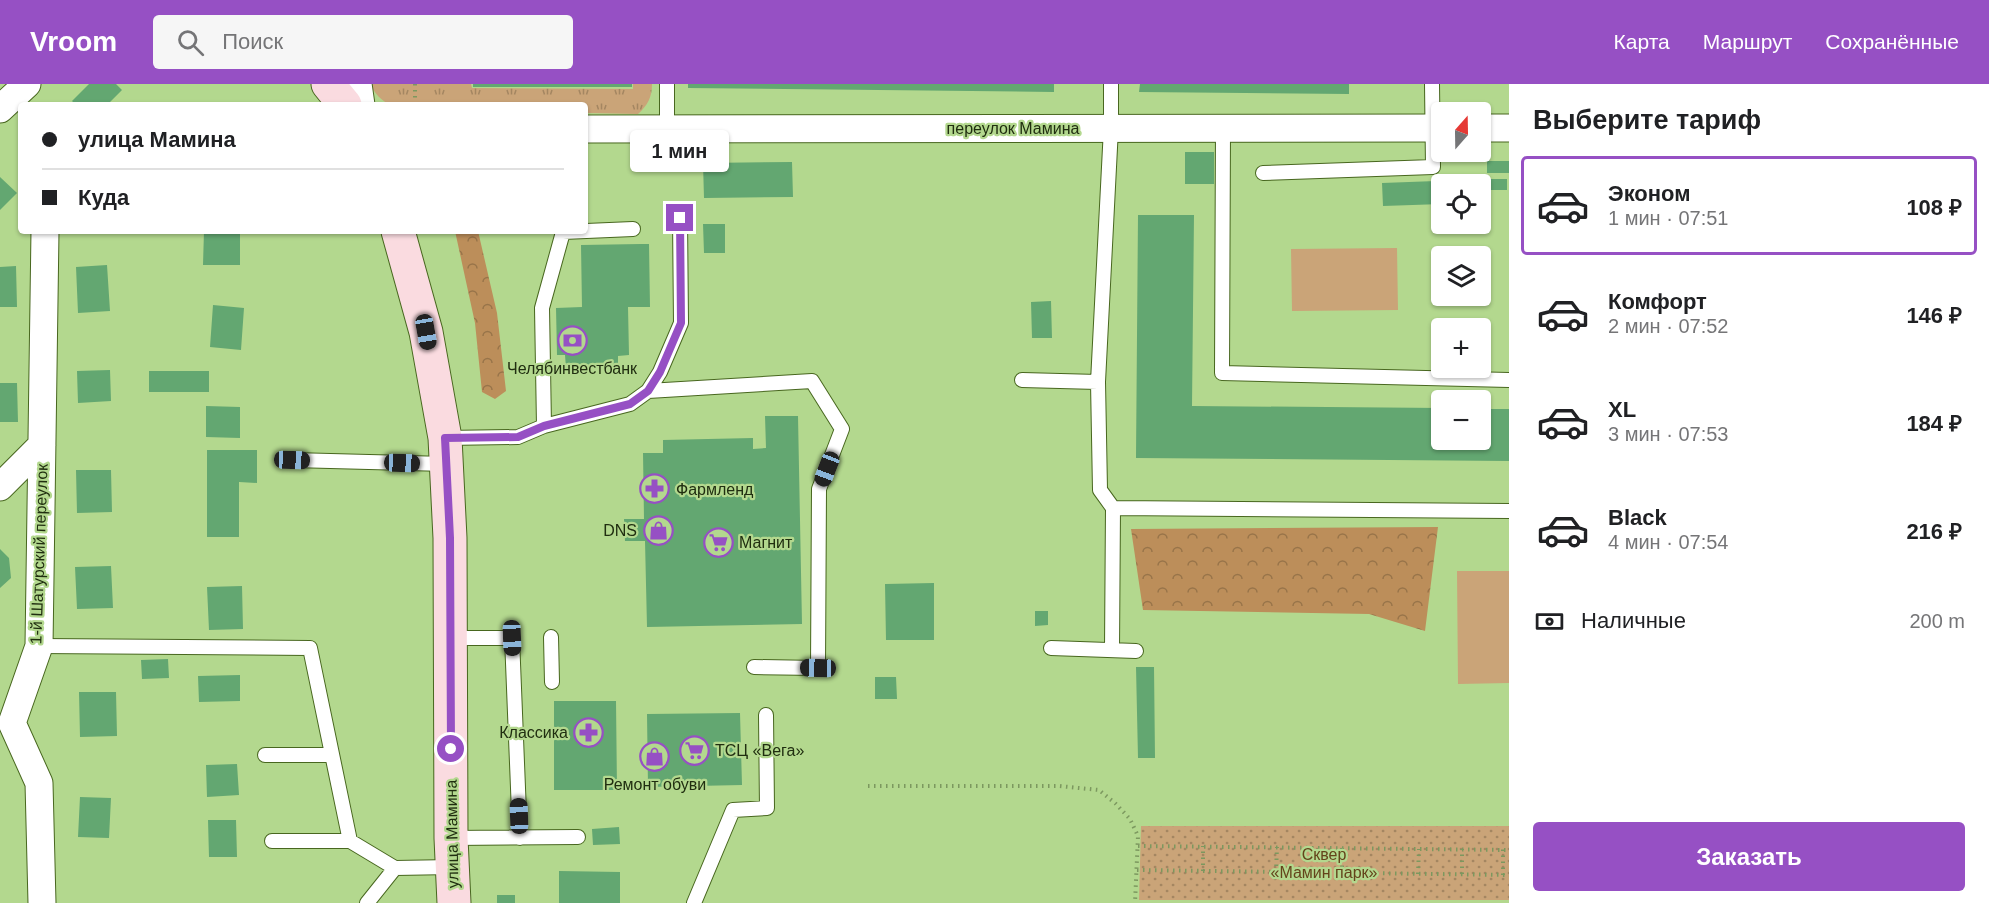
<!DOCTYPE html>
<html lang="ru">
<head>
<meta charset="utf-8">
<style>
  body { margin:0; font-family:Helvetica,sans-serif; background:#f6f6f6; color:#202124; height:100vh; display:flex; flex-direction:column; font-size:22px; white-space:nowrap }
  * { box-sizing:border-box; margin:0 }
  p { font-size:20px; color:#757577 }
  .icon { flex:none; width:33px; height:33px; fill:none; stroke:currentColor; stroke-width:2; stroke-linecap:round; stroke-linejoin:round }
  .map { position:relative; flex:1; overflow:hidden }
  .panel { display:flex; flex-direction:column; background:#fff; width:480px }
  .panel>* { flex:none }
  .hud { position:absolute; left:18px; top:18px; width:570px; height:132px; border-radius:6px; box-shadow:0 2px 4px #0004; display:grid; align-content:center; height:132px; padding:0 24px; background:#fff }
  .needle { width:39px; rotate:20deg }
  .controls { position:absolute; left:1431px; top:18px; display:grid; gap:12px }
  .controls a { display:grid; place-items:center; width:60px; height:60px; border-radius:6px; background:#fff; box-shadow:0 2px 4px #0004; font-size:30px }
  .end { position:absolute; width:27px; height:27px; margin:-14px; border:8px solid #9650c4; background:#fff; box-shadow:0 0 0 3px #fff }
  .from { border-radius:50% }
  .bubble { position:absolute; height:42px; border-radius:6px; background:#fff; box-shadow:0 2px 4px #0004; font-size:20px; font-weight:700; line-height:42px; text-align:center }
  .car { position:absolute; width:18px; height:36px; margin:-18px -9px; border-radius:8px; box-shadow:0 0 4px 2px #0007; background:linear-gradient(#222 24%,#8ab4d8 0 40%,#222 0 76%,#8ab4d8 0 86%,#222 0) }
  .hud b { display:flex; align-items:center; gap:21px; height:57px; font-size:22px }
  .hud b+b { border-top:2px solid #e0e0e0 }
  .hud i { width:15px; height:15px; background:#202124 }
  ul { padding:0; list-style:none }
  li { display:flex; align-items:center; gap:18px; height:99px; margin:0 12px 9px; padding:0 12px; border:3px solid transparent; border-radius:6px }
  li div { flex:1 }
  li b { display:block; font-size:22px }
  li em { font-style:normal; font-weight:700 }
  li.selected { border-color:#9650c4 }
  li>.icon { width:54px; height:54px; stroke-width:1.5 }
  h2 { padding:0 24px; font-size:27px; line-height:72px }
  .pay { display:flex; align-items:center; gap:15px; height:66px; padding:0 24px; font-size:22px }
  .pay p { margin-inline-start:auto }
  .cta { display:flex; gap:12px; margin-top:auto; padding:12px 24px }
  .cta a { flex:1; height:69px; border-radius:6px; background:#9650c4; color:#fff; font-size:24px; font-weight:700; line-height:69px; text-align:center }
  header { display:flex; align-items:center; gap:36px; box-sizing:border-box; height:84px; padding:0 30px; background:#9650c4; color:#fff }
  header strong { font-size:28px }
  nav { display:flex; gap:33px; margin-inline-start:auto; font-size:21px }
  .search { width:420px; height:54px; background:#f6f6f6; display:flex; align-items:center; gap:15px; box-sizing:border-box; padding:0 21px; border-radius:6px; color:#757577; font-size:22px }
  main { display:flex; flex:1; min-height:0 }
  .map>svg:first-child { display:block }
</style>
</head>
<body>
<header>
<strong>Vroom</strong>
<div class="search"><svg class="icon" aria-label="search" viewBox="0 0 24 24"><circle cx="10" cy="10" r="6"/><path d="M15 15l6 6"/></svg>Поиск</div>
<nav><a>Карта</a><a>Маршрут</a><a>Сохранённые</a></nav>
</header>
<main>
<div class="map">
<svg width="1509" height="819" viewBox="0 0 1509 819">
  <defs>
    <pattern id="grass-tufts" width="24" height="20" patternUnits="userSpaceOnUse" patternTransform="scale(1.5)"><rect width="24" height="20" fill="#caa478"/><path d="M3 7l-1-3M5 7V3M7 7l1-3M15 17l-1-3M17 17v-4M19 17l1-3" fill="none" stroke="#a48661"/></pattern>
    <pattern id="forest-crowns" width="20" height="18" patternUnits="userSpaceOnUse" patternTransform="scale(1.5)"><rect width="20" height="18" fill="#bc8e5a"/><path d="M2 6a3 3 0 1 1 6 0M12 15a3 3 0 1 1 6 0" fill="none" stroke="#987449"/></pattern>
    <pattern id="park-dots" width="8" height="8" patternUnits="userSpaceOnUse" patternTransform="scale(1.5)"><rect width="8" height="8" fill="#caa478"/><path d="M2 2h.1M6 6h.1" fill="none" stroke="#a48661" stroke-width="1.8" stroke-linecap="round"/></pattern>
  </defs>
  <rect width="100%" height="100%" fill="#b3d88e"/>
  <!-- grass -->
  <path fill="url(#grass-tufts)" d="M370,0H471L472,4L633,5V0H652C652,13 648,21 638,30L585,29V21H390C381,16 375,10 370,0Z"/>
  <!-- forest -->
  <path fill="url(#forest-crowns)" d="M455,147H478L497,229L506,307L495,315L482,308L475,239Z
    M1438,443L1425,547L1369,530L1143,526L1131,445Z"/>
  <!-- park -->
  <path fill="url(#park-dots)" d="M1141,742H1509V816H1139Z"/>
  <!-- pitch -->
  <path fill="#caa478" d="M1397,164L1398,226L1292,227L1291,165Z
    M1457,487H1509V599L1458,600Z"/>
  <!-- building -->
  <path fill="#63a771" d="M89,0H116L122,6L107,21H76L72,17Z
    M473,0H632V3H473Z
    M688,0H1054V8L688,4Z
    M1140,0H1349V10L1139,8Z
    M1185,68H1214V100H1185Z
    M1487,77H1509V89H1487Z
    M792,78L793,113L704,114L703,79Z
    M0,93L17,109L0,126Z
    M1487,95H1507V106H1487Z
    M1463,96V100H1442V120L1383,122L1382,99Z
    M1138,131H1194L1192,322L1442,324V356H1480V325H1509V377L1136,374Z
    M703,140H725V169H704Z
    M204,147H240V181H203Z
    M641,160H649L650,223H628L629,271L618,272V283L566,284L565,271H557L556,224L582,223L581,161Z
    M107,181L110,227L78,229L76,183Z
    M16,182L17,223H0V183Z
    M1051,217L1052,254H1032L1031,218Z
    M213,221L244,224L241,266L210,263Z
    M110,286L111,317L78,319L77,287Z
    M149,287H209V308H149Z
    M0,299H17L18,338H0Z
    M206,322L240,323V354L206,353Z
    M765,332H798L802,540L647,543L645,457H625L624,435H644L643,369H663V356L753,354V365L766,364Z
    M207,366H257V399L239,398V453H207Z
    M76,386H111L112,428L77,429Z
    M0,465L9,474L11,494L0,504Z
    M111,482L113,524L77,525L75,483Z
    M934,499V556H886L885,500Z
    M242,502L243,545L209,546L207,503Z
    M1035,527H1048V541L1035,542Z
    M168,575L169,594L142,595L141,576Z
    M1136,583H1154L1155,674H1138Z
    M240,591V617L199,618L198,592Z
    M875,593H896L897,615H875Z
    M79,608H116L117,652L80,653Z
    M554,617H616L617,706H554Z
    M740,629L742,701L648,703L647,630Z
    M237,680L239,711L207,713L206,681Z
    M80,713L111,714L109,754L78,753Z
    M208,736H236L237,773H209Z
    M619,743L620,760L593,761L592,745Z
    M559,787L620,788V819H559Z
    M497,811H515V819H497Z"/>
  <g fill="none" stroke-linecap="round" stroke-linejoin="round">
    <defs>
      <path id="lane" d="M667,0V45
        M1111,0V44L1098,298L1100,406L1113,424L1112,565
        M1223,45L1222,289L1509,296
        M1263,89L1433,83L1432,0
        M1022,296L1098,298
        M648,307L812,297L842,345L819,405L818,584L754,583
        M544,342L630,320L648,307L660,288L681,239L680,134
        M445,354L518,353L544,342L542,224L563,148L633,145
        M292,376L446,380
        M1113,424L1509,427
        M551,553L552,598
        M450,554H512L520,754
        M39,562L310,564L350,757L395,784L452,783
        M1051,564L1136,567
        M265,671H332
        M451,754L578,753
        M272,757H350
        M367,819L395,784
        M694,819L733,726L767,724L766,631"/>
      <path id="street" d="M358,0L361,21
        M0,25L27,0
        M1480,44H1509
        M585,45L1442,44
        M0,403L42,361
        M42,819L39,699L12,639L39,562L45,147"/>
      <path id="secondary" d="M328,0L345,21
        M398,147L426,248L445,354L450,454L451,754L454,819"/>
    </defs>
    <!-- lane casing -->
    <use href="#lane" stroke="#48671f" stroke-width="16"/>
    <!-- street casing -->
    <use href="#street" stroke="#48671f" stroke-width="29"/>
    <!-- secondary casing -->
    <use href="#secondary" stroke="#48671f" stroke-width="35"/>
    <!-- path -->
    <path stroke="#7c985f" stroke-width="4" stroke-dasharray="1.5 4.5" stroke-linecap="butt" d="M415,0V21
      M868,702H1059L1099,706L1116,720L1130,735L1138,752L1135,819
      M1138,762L1509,766
      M1137,786L1509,791
      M1203,787V762
      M1276,788L1277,763
      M1342,789V764
      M1418,790L1419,765
      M1462,790V765
      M1503,791V765"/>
    <!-- lane -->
    <use href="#lane" stroke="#fff" stroke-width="14"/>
    <!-- street -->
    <use href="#street" stroke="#fff" stroke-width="27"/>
    <!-- secondary -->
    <use href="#secondary" stroke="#fadbe0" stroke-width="33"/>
  </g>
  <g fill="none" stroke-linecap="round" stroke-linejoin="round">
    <!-- route -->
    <path stroke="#9650c4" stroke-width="8" d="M451,665L450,454L445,354L518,353L544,342L630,320L648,307L660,288L681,239L680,134"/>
  </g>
  <!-- icons -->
  <defs>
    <symbol id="bank-ring" viewBox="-11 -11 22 22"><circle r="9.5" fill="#b3d88e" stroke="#9650c4" stroke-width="1.5"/><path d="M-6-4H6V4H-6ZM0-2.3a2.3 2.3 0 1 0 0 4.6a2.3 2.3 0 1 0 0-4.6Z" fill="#9650c4"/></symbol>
    <symbol id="pharmacy-ring" viewBox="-11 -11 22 22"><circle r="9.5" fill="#b3d88e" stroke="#9650c4" stroke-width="1.5"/><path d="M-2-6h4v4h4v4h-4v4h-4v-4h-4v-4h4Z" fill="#9650c4"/></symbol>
    <symbol id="shop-ring" viewBox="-11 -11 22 22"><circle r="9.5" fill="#b3d88e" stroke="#9650c4" stroke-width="1.5"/><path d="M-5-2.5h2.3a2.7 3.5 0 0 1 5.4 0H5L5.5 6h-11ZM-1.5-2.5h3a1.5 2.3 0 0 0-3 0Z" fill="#9650c4"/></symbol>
    <symbol id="supermarket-ring" viewBox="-11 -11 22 22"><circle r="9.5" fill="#b3d88e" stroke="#9650c4" stroke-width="1.5"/><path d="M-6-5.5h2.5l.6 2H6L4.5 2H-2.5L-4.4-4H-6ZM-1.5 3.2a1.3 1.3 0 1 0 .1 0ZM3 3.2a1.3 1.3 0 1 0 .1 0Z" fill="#9650c4"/></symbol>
  </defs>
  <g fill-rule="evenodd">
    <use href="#bank-ring" x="556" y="240" width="33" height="33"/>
    <use href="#pharmacy-ring" x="638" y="388" width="33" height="33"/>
    <use href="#shop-ring" x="642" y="430" width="33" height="33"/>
    <use href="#supermarket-ring" x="702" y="442" width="33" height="33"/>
    <use href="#pharmacy-ring" x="572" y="632" width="33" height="33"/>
    <use href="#supermarket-ring" x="678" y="650" width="33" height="33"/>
    <use href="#shop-ring" x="638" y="656" width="33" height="33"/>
  </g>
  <g text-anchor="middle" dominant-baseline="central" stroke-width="4.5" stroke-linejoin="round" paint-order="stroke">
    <!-- street labels -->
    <g font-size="16" fill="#202e10" stroke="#b3d88e">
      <text x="1013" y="44">переулок Мамина</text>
      <text transform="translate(39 470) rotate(-88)">1-й Шатурский переулок</text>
      <text transform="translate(452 750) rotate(-91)">улица Мамина</text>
    </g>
    <!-- poi labels -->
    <g font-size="16" fill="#202e10" stroke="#b3d88e" text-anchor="start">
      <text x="572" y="284" text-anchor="middle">Челябинвестбанк</text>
      <text x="676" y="405">Фармленд</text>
      <text x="637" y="446" text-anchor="end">DNS</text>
      <text x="739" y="458">Магнит</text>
      <text x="568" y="648" text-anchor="end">Классика</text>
      <text x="715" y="666">ТСЦ «Вега»</text>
      <text x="655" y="700" text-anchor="middle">Ремонт обуви</text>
    </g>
    <!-- park labels -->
    <g font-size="16" fill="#64441b" stroke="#b3d88e">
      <text x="1324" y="770">Сквер<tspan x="1324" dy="18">«Мамин парк»</tspan></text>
    </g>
  </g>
</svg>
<div class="controls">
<a><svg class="needle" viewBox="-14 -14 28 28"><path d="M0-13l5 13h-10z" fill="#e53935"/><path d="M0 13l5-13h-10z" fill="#757577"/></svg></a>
<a><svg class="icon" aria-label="locate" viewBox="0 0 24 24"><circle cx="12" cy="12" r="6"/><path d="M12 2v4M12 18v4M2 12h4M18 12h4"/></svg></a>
<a><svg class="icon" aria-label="layers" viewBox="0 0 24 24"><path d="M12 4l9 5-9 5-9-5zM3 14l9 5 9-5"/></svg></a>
<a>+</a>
<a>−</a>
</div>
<i class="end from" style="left:451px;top:665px"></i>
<i class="end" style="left:680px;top:134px"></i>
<div class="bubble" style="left:630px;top:46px;width:99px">1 мин</div>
<i class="car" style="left:426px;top:248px;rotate:170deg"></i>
<i class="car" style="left:292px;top:376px;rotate:92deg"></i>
<i class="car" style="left:402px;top:379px;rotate:92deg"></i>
<i class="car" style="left:827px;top:385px;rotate:201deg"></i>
<i class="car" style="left:512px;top:554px;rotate:178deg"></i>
<i class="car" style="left:818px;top:584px;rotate:271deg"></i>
<i class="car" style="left:519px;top:732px;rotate:358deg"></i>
<div class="hud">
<b><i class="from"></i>улица Мамина</b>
<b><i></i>Куда</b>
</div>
</div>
<section class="panel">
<h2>Выберите тариф</h2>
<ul>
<li class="selected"><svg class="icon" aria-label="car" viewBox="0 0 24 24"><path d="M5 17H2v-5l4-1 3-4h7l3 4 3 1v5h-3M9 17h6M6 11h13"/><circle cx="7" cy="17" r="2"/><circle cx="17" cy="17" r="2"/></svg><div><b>Эконом</b><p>1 мин · 07:51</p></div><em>108 ₽</em></li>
<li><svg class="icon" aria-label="car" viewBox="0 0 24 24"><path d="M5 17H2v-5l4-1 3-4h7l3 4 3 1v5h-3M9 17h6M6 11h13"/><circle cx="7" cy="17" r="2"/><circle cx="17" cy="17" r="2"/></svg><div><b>Комфорт</b><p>2 мин · 07:52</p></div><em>146 ₽</em></li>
<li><svg class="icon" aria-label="car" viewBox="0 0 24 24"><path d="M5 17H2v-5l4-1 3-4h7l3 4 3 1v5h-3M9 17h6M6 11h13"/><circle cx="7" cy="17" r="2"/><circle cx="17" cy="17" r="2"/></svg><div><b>XL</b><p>3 мин · 07:53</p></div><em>184 ₽</em></li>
<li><svg class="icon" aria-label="car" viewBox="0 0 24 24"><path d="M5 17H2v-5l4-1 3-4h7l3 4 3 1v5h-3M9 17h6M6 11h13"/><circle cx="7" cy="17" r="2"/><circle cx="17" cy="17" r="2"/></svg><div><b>Black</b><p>4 мин · 07:54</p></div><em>216 ₽</em></li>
</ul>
<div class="pay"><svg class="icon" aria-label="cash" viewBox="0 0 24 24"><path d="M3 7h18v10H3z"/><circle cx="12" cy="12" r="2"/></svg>Наличные<p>200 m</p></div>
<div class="cta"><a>Заказать</a></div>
</section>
</main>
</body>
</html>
